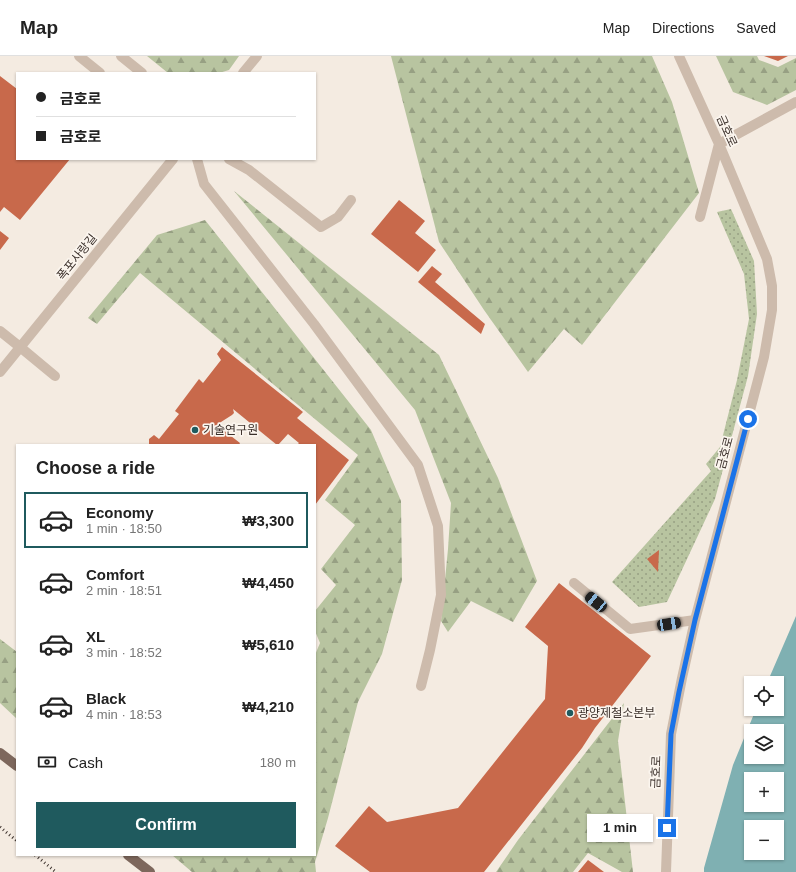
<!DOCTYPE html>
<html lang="en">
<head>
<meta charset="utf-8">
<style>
  body { margin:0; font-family:Arial,"Noto Sans KR",sans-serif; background:#f2f2f2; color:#222; height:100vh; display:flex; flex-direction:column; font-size:15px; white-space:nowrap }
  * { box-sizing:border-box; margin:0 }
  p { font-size:13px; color:#767676 }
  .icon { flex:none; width:22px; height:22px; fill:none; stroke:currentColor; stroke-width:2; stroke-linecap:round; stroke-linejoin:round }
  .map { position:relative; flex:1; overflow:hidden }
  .details { position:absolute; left:16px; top:388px; width:300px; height:412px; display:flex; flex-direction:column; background:#fff; border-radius:0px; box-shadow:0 1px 3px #0004 }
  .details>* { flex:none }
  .banner { position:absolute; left:16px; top:16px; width:300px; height:88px; border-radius:0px; box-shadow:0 1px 3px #0004; display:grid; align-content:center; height:88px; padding:0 20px; background:#fff }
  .fabs { position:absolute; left:744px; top:620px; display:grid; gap:8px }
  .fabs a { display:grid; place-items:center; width:40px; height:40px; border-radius:0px; background:#fff; box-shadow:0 1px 3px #0004; font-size:20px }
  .end { position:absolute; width:18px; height:18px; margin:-9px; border:5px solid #1a73e8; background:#fff; box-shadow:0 0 0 2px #fff }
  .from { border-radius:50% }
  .bubble { position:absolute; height:28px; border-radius:0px; background:#fff; box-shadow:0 1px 3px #0004; font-size:13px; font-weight:700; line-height:28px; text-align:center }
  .car { position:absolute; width:12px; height:24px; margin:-12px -6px; border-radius:5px; box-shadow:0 0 3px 1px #0007; background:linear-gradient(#222 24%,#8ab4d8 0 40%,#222 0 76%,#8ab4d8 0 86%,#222 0) }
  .banner b { display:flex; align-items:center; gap:14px; height:38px; font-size:15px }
  .banner b+b { border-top:1px solid #e0e0e0 }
  .banner i { width:10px; height:10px; background:#222 }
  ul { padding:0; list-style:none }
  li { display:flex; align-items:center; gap:12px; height:56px; margin:0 8px 6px; padding:0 12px; border:2px solid transparent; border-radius:0px }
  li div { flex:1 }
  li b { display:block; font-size:15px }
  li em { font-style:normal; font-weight:700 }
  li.current { border-color:#1f5a5e }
  li>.icon { width:36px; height:36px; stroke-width:1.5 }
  h2 { padding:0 20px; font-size:18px; line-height:48px }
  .pay { display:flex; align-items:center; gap:10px; height:44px; padding:0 20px; font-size:15px }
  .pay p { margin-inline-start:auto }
  .action { display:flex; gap:8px; margin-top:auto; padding:8px 20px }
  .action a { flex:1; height:46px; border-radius:0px; background:#1f5a5e; color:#fff; font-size:16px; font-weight:700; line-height:46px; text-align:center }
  header { display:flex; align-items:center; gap:24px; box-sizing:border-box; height:56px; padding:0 20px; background:#fff; border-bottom:1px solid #e0e0e0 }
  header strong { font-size:19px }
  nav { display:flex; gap:22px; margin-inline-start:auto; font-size:14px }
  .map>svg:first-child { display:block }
</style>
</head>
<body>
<header>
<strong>Map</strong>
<nav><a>Map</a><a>Directions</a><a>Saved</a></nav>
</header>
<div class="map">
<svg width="796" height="816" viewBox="0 0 796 816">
  <defs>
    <pattern id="grass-dots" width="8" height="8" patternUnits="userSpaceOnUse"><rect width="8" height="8" fill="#b8c4a0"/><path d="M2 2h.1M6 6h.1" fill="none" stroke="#97a083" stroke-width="1.8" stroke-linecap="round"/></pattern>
    <pattern id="forest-firs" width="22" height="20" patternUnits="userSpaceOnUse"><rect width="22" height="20" fill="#b8c4a0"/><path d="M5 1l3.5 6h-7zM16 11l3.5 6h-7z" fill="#97a083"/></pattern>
  </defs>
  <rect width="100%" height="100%" fill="#f4ebe1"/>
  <!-- grass -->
  <path fill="url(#grass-dots)" d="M731,153L754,205L757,258L748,320L715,443L667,546L639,551L612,526L711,415L706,408L720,391L737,324L749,263L744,218L717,156Z"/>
  <!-- forest -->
  <path fill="url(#forest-firs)" d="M147,0H239L229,14L219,17H168Z
    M391,0H652L672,46L699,137L582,289L564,273L528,316L484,254L439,186Z
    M716,0H757L759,4L778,11L796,2V34L767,49L733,36Z
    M234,135L439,299L498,422L537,525L513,566L471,545L448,576L441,565L448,493L451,447L415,354Z
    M205,164L371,374L401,445L402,524L382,598L358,646L328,762L315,806L316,816H192L172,799H315V599L320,587L315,575V555L336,529L321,513L355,469L325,444L358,399L140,217L97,268L88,262L157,179Z
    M0,583L17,596V663L0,647Z
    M624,647L618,685L633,816H622L588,797L573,816H496L518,784Z"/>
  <!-- water -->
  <path fill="#7fb0b2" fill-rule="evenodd" d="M796,560V816H704V812L733,709L756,653H777V627H767ZM751,675H777V701H751ZM751,723H777V749H751ZM751,771H777V797H751Z"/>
  <!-- building -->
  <path fill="#c8694b" d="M764,0H788L778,5Z
    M0,20L17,33V103H70L20,164L4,151L0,156Z
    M399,144L425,165L415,177L436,194L418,216L371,178Z
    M0,175L9,182L0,194Z
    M432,210L442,218L435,226L485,268L481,278L418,226Z
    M222,291L303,356L297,362L349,404L315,449V389H297L299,387L288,378L278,389H277L233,353L234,357L232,359L221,366L218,370L240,387L239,389H150L149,388V383L154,379L159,383L179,358L175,355L199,323L203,327L221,304L217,298Z
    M659,494L658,516L647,503Z
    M559,527L651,600L595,672L582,692L484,816H370L335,790L369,750L387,766L458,752L545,643L548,590L525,571Z
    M588,804L604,816H578Z"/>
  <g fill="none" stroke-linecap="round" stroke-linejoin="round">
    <!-- minor -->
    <path stroke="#cdbbac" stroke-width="10" d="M79,0L100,17
      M121,0L142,17
      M243,17L257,0
      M197,103L204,128L314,268L418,409L438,470L441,539L430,594L421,630
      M229,103L249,114L321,171L338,161L351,144
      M700,161L719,88L796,46
      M0,275L20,291L55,320
      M0,316L173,103
      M574,527L630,573L695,564
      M666,816L671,678L682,622L695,564L764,301L772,254V230L767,203L719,88L679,0"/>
    <!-- major -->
    <path stroke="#7d675c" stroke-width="10" d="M0,697L17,710
      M128,799L150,816"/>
    <!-- rail -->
    <path stroke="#3b302b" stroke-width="3" stroke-dasharray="1 3" stroke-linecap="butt" d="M0,771L17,785
      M35,799L56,816"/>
  </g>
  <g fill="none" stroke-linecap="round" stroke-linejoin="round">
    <!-- route -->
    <path stroke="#1a73e8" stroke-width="5" d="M667,772L671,678L679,636L695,564L748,363"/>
  </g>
  <!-- markers -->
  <g fill="#1f5a5e" stroke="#fbf5ee" stroke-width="1.5">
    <circle cx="195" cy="374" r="4"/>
    <circle cx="570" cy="657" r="4"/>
  </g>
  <g text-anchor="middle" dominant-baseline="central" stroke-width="3.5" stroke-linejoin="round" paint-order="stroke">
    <!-- street labels -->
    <g font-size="12" fill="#3b302b" stroke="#fbf5ee">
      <text transform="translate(727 75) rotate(66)">금호로</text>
      <text transform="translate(77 201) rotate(-51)">폭포사랑길</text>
      <text transform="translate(725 397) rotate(-75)">금호로</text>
      <text transform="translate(656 716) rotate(-88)">금호로</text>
    </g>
    <!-- poi labels -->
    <g font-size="12" fill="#3b302b" stroke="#fbf5ee" text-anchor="start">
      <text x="203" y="374">기술연구원</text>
      <text x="578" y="657">광양제철소본부</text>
    </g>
  </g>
</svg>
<div class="fabs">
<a><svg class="icon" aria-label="locate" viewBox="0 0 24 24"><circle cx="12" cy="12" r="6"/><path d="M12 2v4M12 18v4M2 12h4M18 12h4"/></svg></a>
<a><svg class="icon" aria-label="layers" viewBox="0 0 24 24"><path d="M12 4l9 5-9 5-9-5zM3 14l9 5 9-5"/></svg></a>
<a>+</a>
<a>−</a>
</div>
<i class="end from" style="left:748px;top:363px"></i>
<i class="end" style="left:667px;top:772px"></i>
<div class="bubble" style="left:587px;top:758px;width:66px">1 min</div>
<i class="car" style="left:596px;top:546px;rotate:309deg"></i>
<i class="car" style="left:669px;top:568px;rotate:81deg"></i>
<div class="banner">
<b><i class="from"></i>금호로</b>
<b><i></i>금호로</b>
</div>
<section class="details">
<h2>Choose a ride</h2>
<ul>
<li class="current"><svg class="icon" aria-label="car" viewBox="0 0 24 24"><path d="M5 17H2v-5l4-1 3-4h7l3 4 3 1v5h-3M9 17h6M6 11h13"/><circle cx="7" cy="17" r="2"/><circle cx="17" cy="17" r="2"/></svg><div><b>Economy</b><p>1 min · 18:50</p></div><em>₩3,300</em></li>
<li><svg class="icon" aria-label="car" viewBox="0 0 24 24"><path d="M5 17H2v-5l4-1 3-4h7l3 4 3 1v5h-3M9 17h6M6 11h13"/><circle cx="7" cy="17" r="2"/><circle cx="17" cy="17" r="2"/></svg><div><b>Comfort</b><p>2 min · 18:51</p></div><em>₩4,450</em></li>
<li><svg class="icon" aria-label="car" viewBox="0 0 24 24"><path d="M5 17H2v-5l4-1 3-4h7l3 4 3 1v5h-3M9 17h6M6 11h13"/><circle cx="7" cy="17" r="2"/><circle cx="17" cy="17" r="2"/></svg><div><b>XL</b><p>3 min · 18:52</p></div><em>₩5,610</em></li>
<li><svg class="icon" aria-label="car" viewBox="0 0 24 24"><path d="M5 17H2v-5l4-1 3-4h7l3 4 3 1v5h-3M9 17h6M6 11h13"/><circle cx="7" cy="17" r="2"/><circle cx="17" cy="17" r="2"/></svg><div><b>Black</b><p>4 min · 18:53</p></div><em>₩4,210</em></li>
</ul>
<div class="pay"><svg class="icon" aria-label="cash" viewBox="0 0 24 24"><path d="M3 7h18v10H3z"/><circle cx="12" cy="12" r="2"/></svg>Cash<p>180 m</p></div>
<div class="action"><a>Confirm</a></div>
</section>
</div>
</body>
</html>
